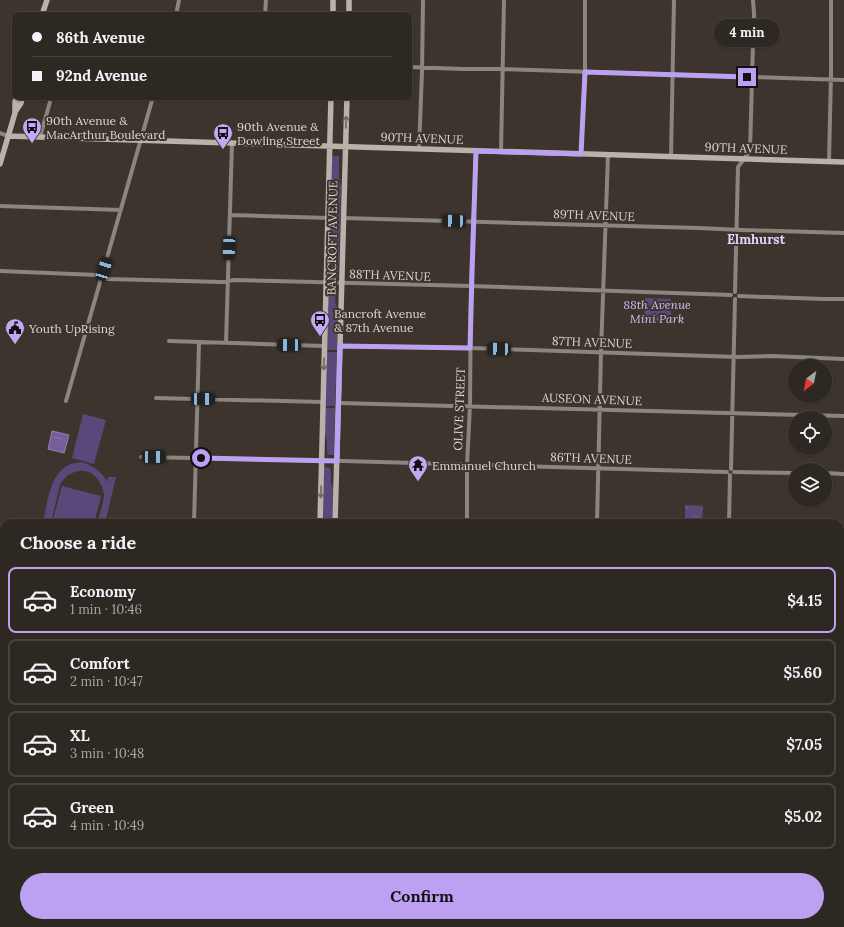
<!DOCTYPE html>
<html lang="en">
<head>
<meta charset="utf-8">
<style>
  body { margin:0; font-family:Lora,serif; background:#3a342f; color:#f1f3f6; height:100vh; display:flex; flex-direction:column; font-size:15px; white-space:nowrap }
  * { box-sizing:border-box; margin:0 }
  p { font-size:13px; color:#a7a6a5 }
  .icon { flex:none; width:22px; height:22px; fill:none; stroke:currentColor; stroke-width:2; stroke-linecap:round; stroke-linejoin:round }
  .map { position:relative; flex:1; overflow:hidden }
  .drawer { position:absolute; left:0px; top:519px; width:844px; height:408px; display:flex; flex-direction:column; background:#2e2822; border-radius:12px 12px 0 0; box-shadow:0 1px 3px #0004,0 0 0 1px #494440 }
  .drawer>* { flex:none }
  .banner { position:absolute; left:12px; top:12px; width:400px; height:88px; border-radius:8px; box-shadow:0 1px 3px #0004,0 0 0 1px #494440; display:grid; align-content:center; height:88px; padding:0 20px; background:#2e2822 }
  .needle { width:26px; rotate:212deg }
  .tools { position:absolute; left:788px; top:359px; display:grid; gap:8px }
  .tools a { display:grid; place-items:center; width:44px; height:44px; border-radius:50%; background:#2e2822; box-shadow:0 1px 3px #0004,0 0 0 1px #494440; font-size:20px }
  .end { position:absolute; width:18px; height:18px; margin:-9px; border:5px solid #bca0f2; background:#111; box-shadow:0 0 0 2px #111 }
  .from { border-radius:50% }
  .bubble { position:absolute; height:28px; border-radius:14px; background:#2e2822; box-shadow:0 1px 3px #0004,0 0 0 1px #494440; font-size:13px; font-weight:700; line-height:28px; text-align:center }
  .car { position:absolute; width:12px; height:24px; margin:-12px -6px; border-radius:5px; box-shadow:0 0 3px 1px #0007; background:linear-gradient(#222 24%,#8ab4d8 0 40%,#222 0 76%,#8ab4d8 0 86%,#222 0) }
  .banner b { display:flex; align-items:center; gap:14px; height:38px; font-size:15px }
  .banner b+b { border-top:1px solid #494440 }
  .banner i { width:10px; height:10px; background:#f1f3f6 }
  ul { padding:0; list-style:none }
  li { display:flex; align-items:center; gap:12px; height:66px; margin:0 8px 6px; padding:0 12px; border:2px solid #494440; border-radius:8px }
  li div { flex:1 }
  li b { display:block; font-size:15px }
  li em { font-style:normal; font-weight:700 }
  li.current { border-color:#bca0f2 }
  li>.icon { width:36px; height:36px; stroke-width:1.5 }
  h2 { padding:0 20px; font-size:18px; line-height:48px }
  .button { display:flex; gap:8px; margin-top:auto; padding:8px 20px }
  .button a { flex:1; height:46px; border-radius:24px; background:#bca0f2; color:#111; font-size:16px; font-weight:700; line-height:46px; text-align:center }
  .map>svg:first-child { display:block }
</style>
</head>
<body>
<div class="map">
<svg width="844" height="927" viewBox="0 0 844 927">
  <defs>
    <pattern id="park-crowns" width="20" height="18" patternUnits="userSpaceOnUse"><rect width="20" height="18" fill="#5b487b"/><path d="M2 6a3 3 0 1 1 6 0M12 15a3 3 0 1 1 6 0" fill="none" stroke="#72628d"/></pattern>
    <pattern id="water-ripples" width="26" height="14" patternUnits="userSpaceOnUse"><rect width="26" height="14" fill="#755e9c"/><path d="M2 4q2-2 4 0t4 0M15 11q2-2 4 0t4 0" fill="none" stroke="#8e7cad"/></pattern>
  </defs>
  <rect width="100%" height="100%" fill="#3d352d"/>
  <!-- grass -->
  <path fill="#5b487b" d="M332,156H339V177L341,186L340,222L330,221Z
    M331,223H340L338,278L333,277C331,271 333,265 330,259Z
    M329,289H334L336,293L335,302L338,310L337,350H327Z
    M327,352H337L335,406H326Z
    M325,408H335L334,455H328L327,452V442L325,434Z
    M83,414L106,420L94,464L72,458Z
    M82,462C93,466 102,471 107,482L108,477H116L105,523H97C99,515 104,503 104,495C104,491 102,487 100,483C91,465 70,468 60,484L51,523H43C47,505 49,476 67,466C71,463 77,463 82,462Z
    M324,467L330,468L331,472V482L333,488L332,523H322Z
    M62,486L101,496L94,523H52Z"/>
  <!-- park -->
  <path fill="url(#park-crowns)" d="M645,298L671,299V323H644Z
    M685,505L703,506L702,523H685Z
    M455,923H529V927H455Z"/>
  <!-- water -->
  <path fill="url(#water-ripples)" stroke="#9482ac" d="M52,431L69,435L64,453L48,449Z"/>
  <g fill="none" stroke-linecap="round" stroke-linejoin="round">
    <!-- stream -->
    <path stroke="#9482ac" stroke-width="1.5" d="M0,568L4,571
      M290,923V927"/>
    <!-- street -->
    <path stroke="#898581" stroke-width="4" d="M176,15L179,0
      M265,15L266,0
      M409,67L463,69H503L749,77
      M752,75L754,13L753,0
      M755,77L754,79L752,80L750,79L749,77L750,75H754L755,77L844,80
      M0,133L8,136
      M40,137L50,102V97
      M419,149L422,72L423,0
      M501,152L504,0
      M581,154L585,72V0
      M671,157L674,0
      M829,162L831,74V0
      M0,206L121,210
      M230,215L328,218
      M343,218L699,228L741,230L844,233
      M0,271L97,275L108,279L222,282L234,280L471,286L731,295
      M735,292L738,167L750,151L752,80
      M739,296L823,299H844
      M169,341L325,346
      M226,343L232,143
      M340,346L470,348L738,357L772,356L844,359
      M156,398L323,402
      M66,401L153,97
      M339,403L844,416
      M141,457L344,461L727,472
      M731,469L735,299
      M734,472L795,473
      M825,473L844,474
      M194,523L199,343
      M467,523V465L470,405L471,286L476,151
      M597,523L601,352L608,155
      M729,523L730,475
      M840,547H844
      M840,621H844
      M0,647L4,651
      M840,694L844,695
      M0,696H4
      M840,835H844
      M0,887H4
      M840,905H844
      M450,923V927
      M99,927V923
      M719,927V923"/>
    <!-- secondary -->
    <path stroke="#b8b2aa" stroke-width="5.5" d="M42,15L47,0
      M333,15V0
      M349,15V0
      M15,112L21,103L22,97
      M8,136L100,139L844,162
      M0,164L15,113V102L17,97
      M320,523L331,97
      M335,523L347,97
      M0,753L4,754
      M840,766H844
      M331,923L332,927
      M347,923L348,927"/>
  </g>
  <!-- one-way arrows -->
  <defs><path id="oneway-shaft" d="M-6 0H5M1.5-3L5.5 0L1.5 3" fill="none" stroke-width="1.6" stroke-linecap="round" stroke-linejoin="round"/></defs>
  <g stroke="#6e675f">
    <use href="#oneway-shaft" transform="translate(346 122) rotate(-89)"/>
    <use href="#oneway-shaft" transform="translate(324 364) rotate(91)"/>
    <use href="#oneway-shaft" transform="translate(321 492) rotate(91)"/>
  </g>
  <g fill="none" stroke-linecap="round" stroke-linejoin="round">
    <!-- route -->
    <path stroke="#bca0f2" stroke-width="5" d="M201,458L337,461L340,346L470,348L472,273L476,151L581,154L585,72L747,77"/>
  </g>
  <!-- icons -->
  <defs>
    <symbol id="bus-pin" viewBox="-11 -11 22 30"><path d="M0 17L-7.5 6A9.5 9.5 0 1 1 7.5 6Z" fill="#c2a7f2" stroke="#3d352d"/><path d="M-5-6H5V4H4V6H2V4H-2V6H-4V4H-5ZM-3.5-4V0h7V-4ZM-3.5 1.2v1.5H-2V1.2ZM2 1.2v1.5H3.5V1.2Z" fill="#111"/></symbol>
    <symbol id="civic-pin" viewBox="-11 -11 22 30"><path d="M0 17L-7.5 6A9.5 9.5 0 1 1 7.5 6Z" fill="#c2a7f2" stroke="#3d352d"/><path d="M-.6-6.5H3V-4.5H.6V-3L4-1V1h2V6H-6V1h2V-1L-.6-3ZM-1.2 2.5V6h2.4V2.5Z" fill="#111"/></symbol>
    <symbol id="temple-pin" viewBox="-11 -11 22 30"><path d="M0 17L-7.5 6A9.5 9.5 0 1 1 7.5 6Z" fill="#c2a7f2" stroke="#3d352d"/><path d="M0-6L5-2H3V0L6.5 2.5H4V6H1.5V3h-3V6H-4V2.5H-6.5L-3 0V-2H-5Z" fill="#111"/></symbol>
  </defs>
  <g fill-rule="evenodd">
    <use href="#bus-pin" x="21" y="116" width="22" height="30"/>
    <use href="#bus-pin" x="212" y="122" width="22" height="30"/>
    <use href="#bus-pin" x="309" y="309" width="22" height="30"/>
    <use href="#civic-pin" x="4" y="317" width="22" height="30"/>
    <use href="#temple-pin" x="407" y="454" width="22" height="30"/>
  </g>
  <g text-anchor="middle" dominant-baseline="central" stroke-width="4" stroke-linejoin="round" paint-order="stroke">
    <!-- poi labels -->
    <g font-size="12" fill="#dcd7d2" stroke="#3d352d" text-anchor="start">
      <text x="46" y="120">90th Avenue &amp;<tspan x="46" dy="14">MacArthur Boulevard</tspan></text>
      <text x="237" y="126">90th Avenue &amp;<tspan x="237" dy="14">Dowling Street</tspan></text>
      <text x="334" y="313">Bancroft Avenue<tspan x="334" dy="14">&amp; 87th Avenue</tspan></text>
      <text x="29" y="328">Youth UpRising</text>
      <text x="432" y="465">Emmanuel Church</text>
    </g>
    <!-- street labels -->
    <g font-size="12" fill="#dcd7d2" stroke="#3d352d">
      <text transform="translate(422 138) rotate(2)">90TH AVENUE</text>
      <text transform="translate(746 148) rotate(2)">90TH AVENUE</text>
      <text transform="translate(594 215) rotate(2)">89TH AVENUE</text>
      <text transform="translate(332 238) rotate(-89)">BANCROFT AVENUE</text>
      <text transform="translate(390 275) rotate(2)">88TH AVENUE</text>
      <text transform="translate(592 342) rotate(2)">87TH AVENUE</text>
      <text transform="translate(592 399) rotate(2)">AUSEON AVENUE</text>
      <text transform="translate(459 409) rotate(-88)">OLIVE STREET</text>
      <text transform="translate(591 458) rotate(2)">86TH AVENUE</text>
    </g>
    <!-- park labels -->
    <g font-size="12" font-style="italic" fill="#d1bff4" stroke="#3d352d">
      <text x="657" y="304">88th Avenue<tspan x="657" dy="14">Mini Park</tspan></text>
    </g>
    <!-- neighbourhood labels -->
    <g font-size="13" font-weight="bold" fill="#e2d4ff" stroke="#3d352d">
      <text x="756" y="239">Elmhurst</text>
    </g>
  </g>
</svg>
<div class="tools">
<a><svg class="needle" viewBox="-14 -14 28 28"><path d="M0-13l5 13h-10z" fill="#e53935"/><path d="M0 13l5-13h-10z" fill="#a7a6a5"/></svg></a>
<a><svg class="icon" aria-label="locate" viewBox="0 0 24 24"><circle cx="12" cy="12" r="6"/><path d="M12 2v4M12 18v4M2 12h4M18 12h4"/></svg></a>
<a><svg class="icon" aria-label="layers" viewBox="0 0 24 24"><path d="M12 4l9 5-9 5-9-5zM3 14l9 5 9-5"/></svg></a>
</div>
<i class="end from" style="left:201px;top:458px"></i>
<i class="end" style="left:747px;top:77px"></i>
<div class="bubble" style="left:714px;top:19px;width:66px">4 min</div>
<i class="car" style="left:454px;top:221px;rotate:272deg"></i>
<i class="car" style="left:229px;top:248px;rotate:182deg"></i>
<i class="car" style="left:104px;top:269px;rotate:17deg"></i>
<i class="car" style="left:289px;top:345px;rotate:271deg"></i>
<i class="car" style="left:499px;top:349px;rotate:272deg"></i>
<i class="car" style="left:203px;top:399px;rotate:91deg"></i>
<i class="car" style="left:154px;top:457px;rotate:91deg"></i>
<div class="banner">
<b><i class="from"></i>86th Avenue</b>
<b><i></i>92nd Avenue</b>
</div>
<section class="drawer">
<h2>Choose a ride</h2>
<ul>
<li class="current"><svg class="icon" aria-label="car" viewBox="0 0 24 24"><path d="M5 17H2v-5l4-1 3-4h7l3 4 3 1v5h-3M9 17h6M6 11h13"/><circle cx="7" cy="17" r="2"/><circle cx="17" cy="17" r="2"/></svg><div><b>Economy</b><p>1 min · 10:46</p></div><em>$4.15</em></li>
<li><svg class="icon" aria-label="car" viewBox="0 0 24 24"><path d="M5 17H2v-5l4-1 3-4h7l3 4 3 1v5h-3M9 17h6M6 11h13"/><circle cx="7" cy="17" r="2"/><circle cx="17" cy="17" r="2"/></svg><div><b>Comfort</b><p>2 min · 10:47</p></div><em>$5.60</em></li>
<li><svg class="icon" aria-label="car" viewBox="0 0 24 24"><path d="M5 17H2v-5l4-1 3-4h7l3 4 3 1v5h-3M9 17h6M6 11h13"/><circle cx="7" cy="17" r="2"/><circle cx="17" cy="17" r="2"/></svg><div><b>XL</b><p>3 min · 10:48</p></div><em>$7.05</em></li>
<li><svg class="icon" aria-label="car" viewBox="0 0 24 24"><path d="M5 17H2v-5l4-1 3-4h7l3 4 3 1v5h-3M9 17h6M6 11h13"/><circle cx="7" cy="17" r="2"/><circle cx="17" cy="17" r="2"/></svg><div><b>Green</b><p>4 min · 10:49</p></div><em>$5.02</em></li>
</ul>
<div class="button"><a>Confirm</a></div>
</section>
</div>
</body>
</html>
